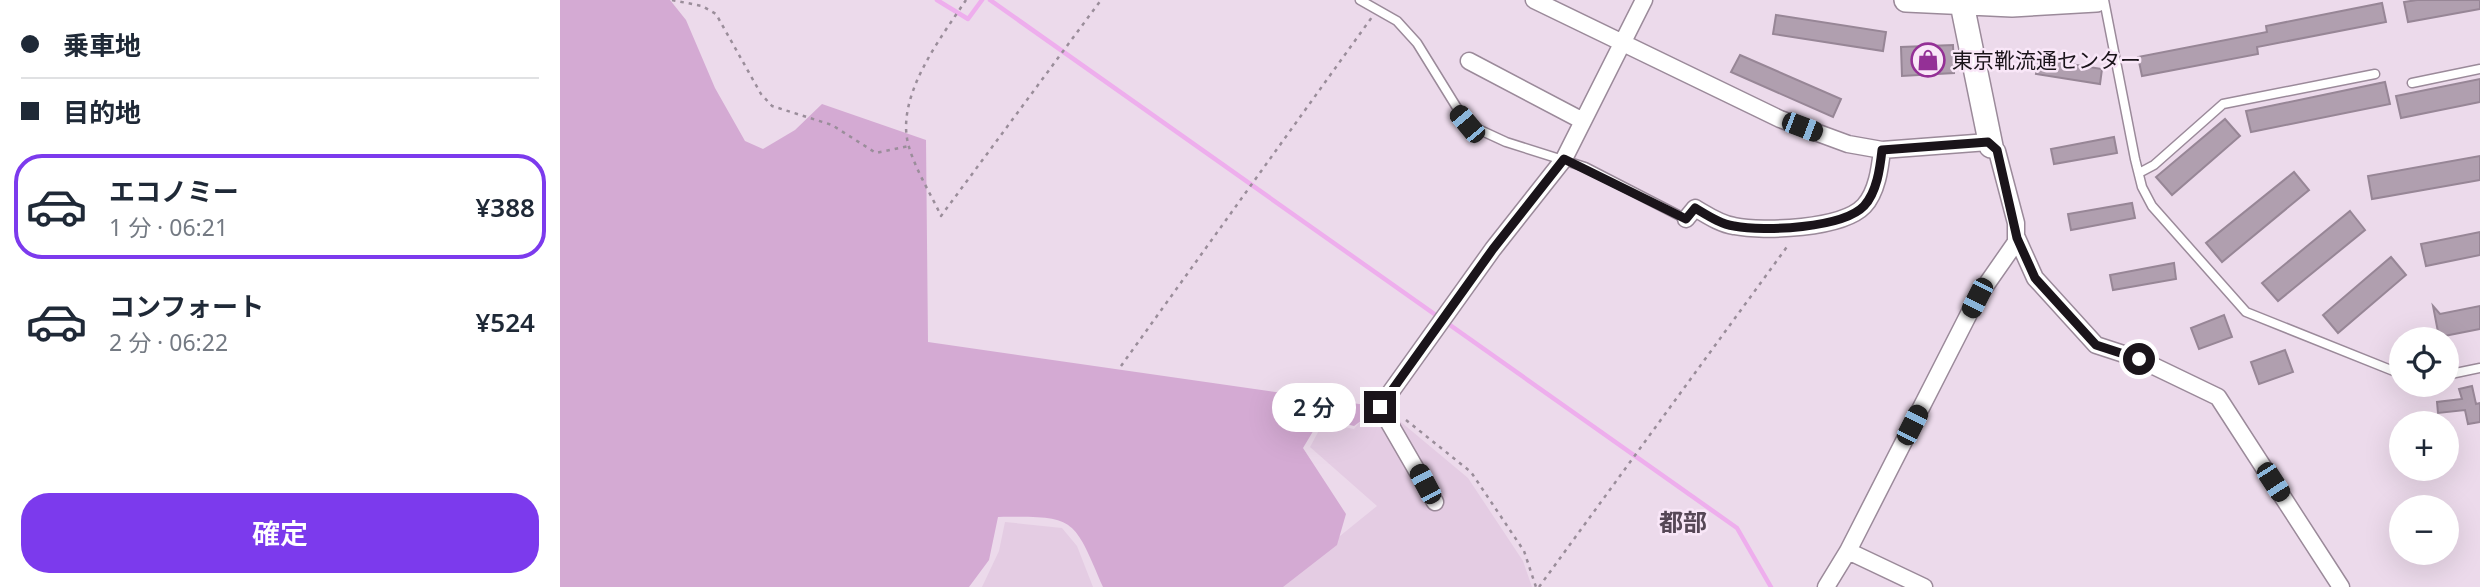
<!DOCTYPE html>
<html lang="ja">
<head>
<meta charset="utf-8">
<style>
  body { margin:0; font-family:"Noto Sans","Noto Sans JP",sans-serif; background:#f6f6f7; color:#1f2937; height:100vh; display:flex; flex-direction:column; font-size:26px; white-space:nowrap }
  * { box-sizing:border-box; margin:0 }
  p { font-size:23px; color:#747a83 }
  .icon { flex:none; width:38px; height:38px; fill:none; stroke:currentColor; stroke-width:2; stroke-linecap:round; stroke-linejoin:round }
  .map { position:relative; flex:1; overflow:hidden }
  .details { display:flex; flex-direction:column; background:#fff; width:560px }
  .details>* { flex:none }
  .banner { display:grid; align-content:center; height:154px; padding:0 21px; background:#fff }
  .tools { position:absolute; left:1829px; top:327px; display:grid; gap:14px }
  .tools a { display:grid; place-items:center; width:70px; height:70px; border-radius:50%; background:#fff; box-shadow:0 7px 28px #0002; font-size:35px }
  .end { position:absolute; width:32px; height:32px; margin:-16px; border:9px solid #1a141a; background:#fff; box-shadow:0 0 0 4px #fff }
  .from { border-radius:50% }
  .bubble { position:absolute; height:49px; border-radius:24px; background:#fff; box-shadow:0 7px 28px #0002; font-size:23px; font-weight:600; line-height:49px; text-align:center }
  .car { position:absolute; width:21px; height:42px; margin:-21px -10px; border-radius:9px; box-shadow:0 0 5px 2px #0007; background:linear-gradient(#222 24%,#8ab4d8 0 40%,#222 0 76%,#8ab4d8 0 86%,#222 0) }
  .banner b { display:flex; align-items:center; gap:24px; height:66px; font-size:26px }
  .banner b+b { border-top:2px solid #e0e1e3 }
  .banner i { width:18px; height:18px; background:#1f2937 }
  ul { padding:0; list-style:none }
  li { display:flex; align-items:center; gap:21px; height:105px; margin:0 14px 10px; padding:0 7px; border:4px solid transparent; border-radius:28px }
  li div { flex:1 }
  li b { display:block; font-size:26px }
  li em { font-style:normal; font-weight:600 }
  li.active { border-color:#7c3aed }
  li>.icon { width:63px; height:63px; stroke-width:1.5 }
  .primary-button { display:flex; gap:14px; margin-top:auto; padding:14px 21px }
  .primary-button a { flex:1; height:80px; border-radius:28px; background:#7c3aed; color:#fff; font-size:28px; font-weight:600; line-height:80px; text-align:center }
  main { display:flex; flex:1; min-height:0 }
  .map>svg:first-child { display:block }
</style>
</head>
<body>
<main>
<section class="details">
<div class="banner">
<b><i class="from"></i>乗車地</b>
<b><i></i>目的地</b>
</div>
<ul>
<li class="active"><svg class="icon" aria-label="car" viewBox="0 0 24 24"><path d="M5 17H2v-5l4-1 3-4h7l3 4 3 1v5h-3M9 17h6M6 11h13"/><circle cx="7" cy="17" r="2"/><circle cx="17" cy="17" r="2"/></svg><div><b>エコノミー</b><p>1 分 · 06:21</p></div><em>¥388</em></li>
<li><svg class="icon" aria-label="car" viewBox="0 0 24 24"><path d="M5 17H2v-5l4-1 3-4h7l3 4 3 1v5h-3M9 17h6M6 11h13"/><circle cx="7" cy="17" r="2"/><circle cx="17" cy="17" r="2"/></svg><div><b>コンフォート</b><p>2 分 · 06:22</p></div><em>¥524</em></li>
</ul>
<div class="primary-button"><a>確定</a></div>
</section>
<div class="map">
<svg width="1920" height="587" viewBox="0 0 1920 587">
  <rect width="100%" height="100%" fill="#ecdaeb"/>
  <!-- built -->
  <path fill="#e4cce3" d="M817,402L908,478L963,561L972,587H717L817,506L750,447L763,423L794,429Z
    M445,522L502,528L517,546L533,587H422L439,551Z"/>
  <!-- green -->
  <path fill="#d4aad3" d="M0,0H110L126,20L155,88L185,141L203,149L235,130L262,104L366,140L368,342L820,407L794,426L761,418L743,448L786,514L777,545L723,587H543C513,517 516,516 438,517L429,560L409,587H0Z"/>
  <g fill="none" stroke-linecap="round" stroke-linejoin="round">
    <!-- stream -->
    <path stroke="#eeaeed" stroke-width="4.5" d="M377,0L408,19L422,0
      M430,0L1177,528L1211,587"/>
  </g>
  <!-- building -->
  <path fill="#b09faf" stroke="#978696" stroke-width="2" d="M1857,0H1920V9L1848,22L1844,2Z
    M1822,3L1826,22L1697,47L1698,54L1582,76L1578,57L1707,32L1706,26Z
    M1216,15L1326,32L1323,51L1213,34Z
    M1393,45L1394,73L1342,76L1341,47Z
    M1180,55L1281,99L1273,117L1171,72Z
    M1479,59L1542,69L1540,84L1476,74Z
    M1920,79V102L1841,118L1836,96Z
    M1825,82L1830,104L1691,132L1686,111Z
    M1665,119L1680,136L1612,195L1596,177Z
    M1554,137L1557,153L1494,164L1491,149Z
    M1920,156V180L1812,199L1808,176Z
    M1734,172L1749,190L1662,262L1646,243Z
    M1572,203L1575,218L1511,230L1508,214Z
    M1790,211L1805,230L1718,301L1702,283Z
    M1920,232V255L1866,266L1861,244Z
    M1831,257L1846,275L1778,333L1763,315Z
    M1614,263L1616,279L1553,290L1550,275Z
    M1873,306L1880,314L1920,306V329L1879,337Z
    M1664,315L1672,337L1639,349L1631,328Z
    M1725,350L1733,372L1699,384L1691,362Z
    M1912,386L1916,404L1920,403V422L1908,424L1905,410L1878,413L1877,402L1902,399L1899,389Z"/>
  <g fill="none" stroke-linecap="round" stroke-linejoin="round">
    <defs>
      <path id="lane" d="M800,0L837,21L857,43L907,124L946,142L1025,167L1126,219
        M1544,0L1575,159L1582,187L1592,206L1686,312L1841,374
        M1852,83L1920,69
        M1579,173L1594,165L1663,104L1815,74
        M1886,375L1920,368"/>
      <path id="street" d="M974,0L1220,119L1288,144L1322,150L1428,142
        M909,61L1023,121
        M1126,219L1135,208C1147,215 1160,224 1174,226C1204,232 1282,229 1304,206C1317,192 1320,168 1322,150
        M1457,238L1475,278L1536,345L1579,359L1658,397L1781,587
        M875,502L820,407L933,249L1004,159L1084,0
        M1288,551L1364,587
        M1266,587L1288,551L1417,298L1456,242V223L1437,151L1431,146"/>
      <path id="secondary" d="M1346,0L1452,5L1536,0
        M1402,4L1431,146"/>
    </defs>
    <!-- lane casing -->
    <use href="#lane" stroke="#9b8a9a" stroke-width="11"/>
    <!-- street casing -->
    <use href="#street" stroke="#9b8a9a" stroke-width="19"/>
    <!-- secondary casing -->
    <use href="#secondary" stroke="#9b8a9a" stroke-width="26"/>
    <!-- path -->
    <path stroke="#9a8d9a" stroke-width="2.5" stroke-dasharray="3.5 5" stroke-linecap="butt" d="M112,0L142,6L156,14L201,94L212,106L272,125L316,153L349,146
      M406,0C380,39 334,98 349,147C356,171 371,194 381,216L541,0
      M561,366L812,17
      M846,420L911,472L964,551L976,587
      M979,587L1229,244"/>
    <!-- lane -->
    <use href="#lane" stroke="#fff" stroke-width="8"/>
    <!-- street -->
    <use href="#street" stroke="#fff" stroke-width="16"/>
    <!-- secondary -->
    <use href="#secondary" stroke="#fff" stroke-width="23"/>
  </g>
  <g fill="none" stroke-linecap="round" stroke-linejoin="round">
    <!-- route -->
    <path stroke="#1a141a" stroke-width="9" d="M820,407L933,249L1004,159L1126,219L1135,208C1147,215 1160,224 1174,226C1204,232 1283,228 1304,206C1317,192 1320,168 1322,150L1428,142L1437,150L1457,238L1475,278L1536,345L1579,359"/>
  </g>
  <!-- icons -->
  <defs>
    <symbol id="shop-ring" viewBox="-11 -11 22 22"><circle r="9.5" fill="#f9e7f8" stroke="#943096" stroke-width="1.5"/><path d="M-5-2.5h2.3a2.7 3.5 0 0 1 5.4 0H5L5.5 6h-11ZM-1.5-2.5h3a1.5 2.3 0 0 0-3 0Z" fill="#943096"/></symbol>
  </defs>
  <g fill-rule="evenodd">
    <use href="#shop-ring" x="1349" y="41" width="38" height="38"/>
  </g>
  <g text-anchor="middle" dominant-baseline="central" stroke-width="5" stroke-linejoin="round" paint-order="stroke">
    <!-- poi labels -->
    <g font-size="21" fill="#1a141a" stroke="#f9e7f8" text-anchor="start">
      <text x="1392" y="60">東京靴流通センター</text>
    </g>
    <!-- quarter labels -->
    <g font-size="24" font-weight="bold" fill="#564756" stroke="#f9e7f8">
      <text x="1123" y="521">都部</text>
    </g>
  </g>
</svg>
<div class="tools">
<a><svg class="icon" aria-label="locate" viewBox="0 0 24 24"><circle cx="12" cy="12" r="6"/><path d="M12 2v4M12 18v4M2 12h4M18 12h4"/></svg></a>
<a>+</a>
<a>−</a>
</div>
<i class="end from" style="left:1579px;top:359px"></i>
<i class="end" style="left:820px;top:407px"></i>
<div class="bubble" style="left:712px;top:383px;width:84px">2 分</div>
<i class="car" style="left:907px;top:124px;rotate:320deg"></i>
<i class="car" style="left:1242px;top:127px;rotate:111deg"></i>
<i class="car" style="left:1417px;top:298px;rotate:207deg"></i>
<i class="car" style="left:1352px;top:425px;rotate:27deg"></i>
<i class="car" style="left:1713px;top:482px;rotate:147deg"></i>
<i class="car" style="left:865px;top:484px;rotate:332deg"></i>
</div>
</main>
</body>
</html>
